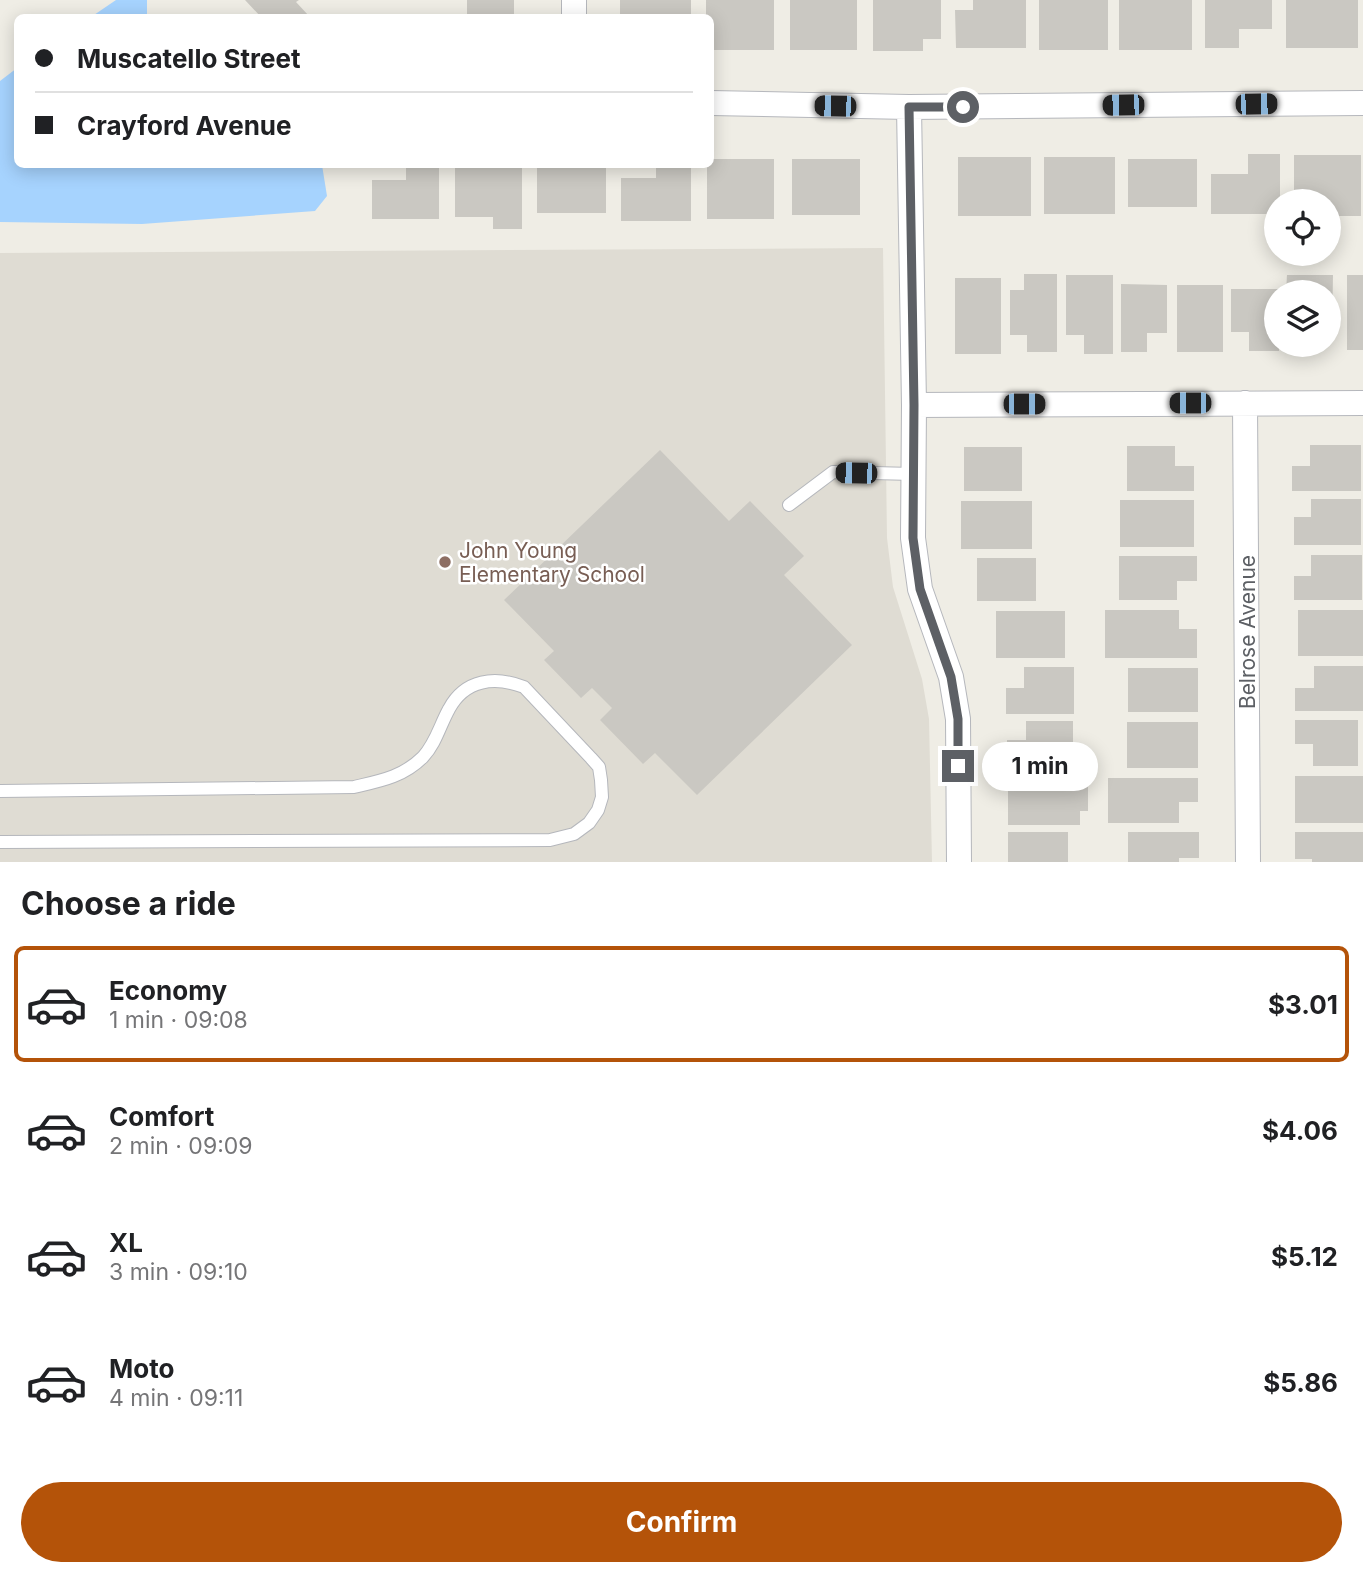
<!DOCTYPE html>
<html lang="en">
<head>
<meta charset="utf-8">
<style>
  body { margin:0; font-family:Inter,sans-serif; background:#f6f6f6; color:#202124; height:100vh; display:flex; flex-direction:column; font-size:26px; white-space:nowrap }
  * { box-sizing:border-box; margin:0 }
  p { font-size:23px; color:#757577 }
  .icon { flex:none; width:38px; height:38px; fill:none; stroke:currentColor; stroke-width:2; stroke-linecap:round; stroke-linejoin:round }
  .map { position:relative; height:862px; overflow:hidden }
  .panel { display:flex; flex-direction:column; background:#fff; flex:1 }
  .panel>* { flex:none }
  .banner { position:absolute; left:14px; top:14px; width:700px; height:154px; border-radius:10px; box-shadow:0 4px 18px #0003; display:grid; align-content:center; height:154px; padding:0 21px; background:#fff }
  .tools { position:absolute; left:1264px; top:189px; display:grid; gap:14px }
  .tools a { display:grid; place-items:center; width:77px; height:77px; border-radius:50%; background:#fff; box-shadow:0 4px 18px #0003; font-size:35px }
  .end { position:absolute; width:32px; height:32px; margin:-16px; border:9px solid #5d6065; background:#fff; box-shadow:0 0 0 4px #fff }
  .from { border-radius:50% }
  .bubble { position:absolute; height:49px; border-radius:24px; background:#fff; box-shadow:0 4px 18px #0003; font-size:23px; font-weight:700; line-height:49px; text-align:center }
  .car { position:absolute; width:21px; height:42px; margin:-21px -10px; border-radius:9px; box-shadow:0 0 5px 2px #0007; background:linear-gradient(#222 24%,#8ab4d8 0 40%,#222 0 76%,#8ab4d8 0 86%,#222 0) }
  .banner b { display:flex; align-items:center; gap:24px; height:66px; font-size:26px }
  .banner b+b { border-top:2px solid #e0e0e0 }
  .banner i { width:18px; height:18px; background:#202124 }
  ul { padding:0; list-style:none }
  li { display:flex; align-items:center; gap:21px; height:116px; margin:0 14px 10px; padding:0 7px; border:4px solid transparent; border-radius:10px }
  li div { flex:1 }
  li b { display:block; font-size:26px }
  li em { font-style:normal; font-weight:700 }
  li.current { border-color:#b45309 }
  li>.icon { width:63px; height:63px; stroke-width:1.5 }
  h2 { padding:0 21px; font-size:32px; line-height:84px }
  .primary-button { display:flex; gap:14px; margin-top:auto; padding:14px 21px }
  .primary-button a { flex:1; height:80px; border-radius:42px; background:#b45309; color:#fff; font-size:28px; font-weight:700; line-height:80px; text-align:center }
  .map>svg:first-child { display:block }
</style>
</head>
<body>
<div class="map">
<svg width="1363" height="862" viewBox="0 0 1363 862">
  <rect width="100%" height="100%" fill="#efede5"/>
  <!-- education -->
  <path fill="#dfdcd3" d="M883,248L887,538L893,587L922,679L929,719L932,862H0V253Z"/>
  <!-- water -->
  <path fill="#a6d3fe" d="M116,0H147V17H91Z
    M17,68L18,164L322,165L327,196L315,211L142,224L0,222V81Z"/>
  <!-- building -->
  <path fill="#cac8c2" d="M245,0H299L296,2L309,16L262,18Z
    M467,0H514V18H467Z
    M620,0H691V18H620Z
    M706,0H774V50H710V18H706Z
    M790,0H857V50H790Z
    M873,0H941V39H923V51H873Z
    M973,0H1026V48H956L955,10H973Z
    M1039,0H1108V50H1039Z
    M1119,0H1192V50H1119Z
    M1205,0H1272V29H1239V48H1205Z
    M1286,0H1358V48H1286Z
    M1248,154H1280V201H1276V214H1211V174H1248Z
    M1294,155H1361V216H1328V201H1294Z
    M958,157H1031V216H958Z
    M1044,157H1115V214H1044Z
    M710,159H774V219H707V164H710Z
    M792,159H860V215H792Z
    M1128,159H1197V207H1128Z
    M406,164H439V219H372V180H406Z
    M455,164H522V229H493V217H455Z
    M537,164H606V213H537Z
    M656,164H691V221H621V178H656Z
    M1024,274H1057V352H1027V335H1010V290H1024Z
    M1066,275H1113V354H1084V335H1066Z
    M1287,275H1333L1332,332H1328V292H1286Z
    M1347,275H1363V350H1347Z
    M955,278H1001V354H955Z
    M1121,284L1167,285V333H1147V352H1121Z
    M1177,285H1223V352H1177Z
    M1231,289H1279V292H1276V345H1279V351H1249V332H1231Z
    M1286,345H1310V350H1286Z
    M1310,445H1361V491H1292V466H1310Z
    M1127,446H1175V466H1194V491H1127Z
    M964,447H1022V491H964Z
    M660,450L729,521L750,501L804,556L784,575L852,645L697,795L655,753L643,764L600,720L612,708L592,688L581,698L544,660L554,651L504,600Z
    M1311,499H1361V545H1294V517H1311Z
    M1120,500H1194V547H1120Z
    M961,501H1032V549H961Z
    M1311,555H1362V600H1294V576H1311Z
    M1119,556H1197V581H1177V600H1119Z
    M977,558H1036V601H977Z
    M1105,610H1179V629H1197V658H1105Z
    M1298,610H1363V656H1298Z
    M996,611H1065V658H996Z
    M1314,666H1363V711H1295V688H1314Z
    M1024,667H1074V714H1006V688H1024Z
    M1128,668H1198V712H1128Z
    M1295,720H1358V766H1313V744H1295Z
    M1026,721H1073V769H1007V740H1026Z
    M1127,722H1198V768H1127Z
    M1295,776H1363V823H1295Z
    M1008,777H1088V811H1080V825H1008Z
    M1108,778H1198V802H1179V823H1108Z
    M1008,832H1068V862H1008Z
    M1128,832H1199V858H1179V862H1128Z
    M1295,832H1363V862H1312V859H1295Z"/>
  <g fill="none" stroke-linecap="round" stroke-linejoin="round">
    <defs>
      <path id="service" d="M789,505L833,472L913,474
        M0,791L354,787C380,781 403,777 423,757C436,743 440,725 449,709C465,679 495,676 524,687L591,758L599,767L601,780L602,797L598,810L589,823L574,834L550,840L0,842"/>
      <path id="minor" d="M574,0V18
        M710,103L909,107L1363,103
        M909,107L914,405L913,538L920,589L951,677L958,719L959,862
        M1245,403L1248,862
        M914,405L1363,403"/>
    </defs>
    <!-- service casing -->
    <use href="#service" stroke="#b5b7bc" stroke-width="14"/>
    <!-- minor casing -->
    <use href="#minor" stroke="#b5b7bc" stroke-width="26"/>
    <!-- service -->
    <use href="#service" stroke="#fff" stroke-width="12"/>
    <!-- minor -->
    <use href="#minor" stroke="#fff" stroke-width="24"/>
  </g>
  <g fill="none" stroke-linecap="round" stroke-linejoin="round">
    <!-- route -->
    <path stroke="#5d6065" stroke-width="9" d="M958,766V719L951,677L920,589L913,538L914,405L909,107H963"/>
  </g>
  <!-- markers -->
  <circle fill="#8d6e63" stroke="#fff" stroke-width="2.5" cx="445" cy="562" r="7"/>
  <g text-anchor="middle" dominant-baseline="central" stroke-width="5" stroke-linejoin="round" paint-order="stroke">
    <!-- education labels -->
    <g font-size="21" fill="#785e54" stroke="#fff" text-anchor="start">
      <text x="459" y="550">John Young<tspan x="459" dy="24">Elementary School</tspan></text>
    </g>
    <!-- street labels -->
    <g font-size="21" fill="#5d6065" stroke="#fff">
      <text transform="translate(1247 632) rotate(-90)">Belrose Avenue</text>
    </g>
  </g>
</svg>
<div class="tools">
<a><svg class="icon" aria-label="locate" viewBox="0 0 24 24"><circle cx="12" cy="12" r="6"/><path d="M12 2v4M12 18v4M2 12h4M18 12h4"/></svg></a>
<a><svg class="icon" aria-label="layers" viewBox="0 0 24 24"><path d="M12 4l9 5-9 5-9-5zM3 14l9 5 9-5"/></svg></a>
</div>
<i class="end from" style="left:963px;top:107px"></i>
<i class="end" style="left:958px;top:766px"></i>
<div class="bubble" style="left:982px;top:742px;width:116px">1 min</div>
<i class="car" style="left:1256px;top:104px;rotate:89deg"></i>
<i class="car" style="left:1123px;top:105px;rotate:269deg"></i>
<i class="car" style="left:835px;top:106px;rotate:271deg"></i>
<i class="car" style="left:1190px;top:403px;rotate:270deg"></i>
<i class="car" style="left:1024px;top:404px;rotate:90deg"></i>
<i class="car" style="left:856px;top:473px;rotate:271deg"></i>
<div class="banner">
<b><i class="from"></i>Muscatello Street</b>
<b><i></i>Crayford Avenue</b>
</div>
</div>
<section class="panel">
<h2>Choose a ride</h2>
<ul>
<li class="current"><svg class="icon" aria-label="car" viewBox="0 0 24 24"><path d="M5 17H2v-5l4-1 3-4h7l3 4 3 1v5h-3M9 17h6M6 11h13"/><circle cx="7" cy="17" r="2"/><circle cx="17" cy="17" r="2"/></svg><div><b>Economy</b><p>1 min · 09:08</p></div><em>$3.01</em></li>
<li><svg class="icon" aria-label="car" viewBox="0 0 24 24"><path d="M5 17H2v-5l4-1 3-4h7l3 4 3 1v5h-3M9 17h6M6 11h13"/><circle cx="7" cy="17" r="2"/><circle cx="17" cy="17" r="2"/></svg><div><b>Comfort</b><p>2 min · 09:09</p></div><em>$4.06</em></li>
<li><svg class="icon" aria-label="car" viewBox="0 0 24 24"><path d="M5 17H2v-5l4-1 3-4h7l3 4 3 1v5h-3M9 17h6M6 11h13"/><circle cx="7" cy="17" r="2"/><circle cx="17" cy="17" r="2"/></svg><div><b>XL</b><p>3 min · 09:10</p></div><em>$5.12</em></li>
<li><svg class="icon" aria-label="car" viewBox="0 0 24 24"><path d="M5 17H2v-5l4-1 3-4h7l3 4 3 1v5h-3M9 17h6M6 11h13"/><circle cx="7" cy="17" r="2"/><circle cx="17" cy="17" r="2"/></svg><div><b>Moto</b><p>4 min · 09:11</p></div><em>$5.86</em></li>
</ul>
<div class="primary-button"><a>Confirm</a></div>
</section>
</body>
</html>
